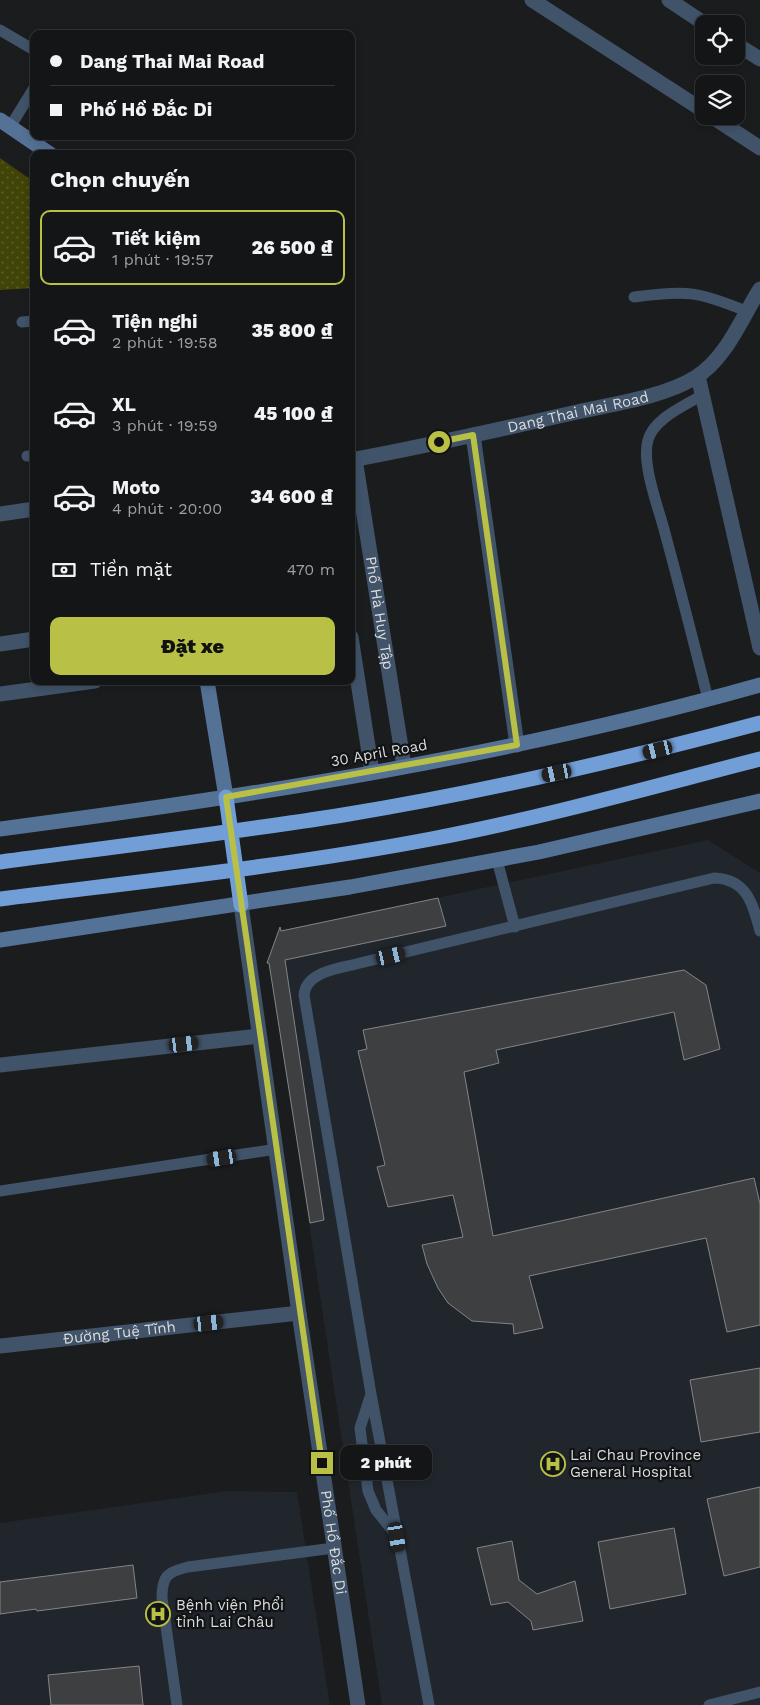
<!DOCTYPE html>
<html lang="vi">
<head>
<meta charset="utf-8">
<style>
  body { margin:0; font-family:"Work Sans",sans-serif; background:#212223; color:#f1f3f6; height:100vh; display:flex; flex-direction:column; font-size:19px; white-space:nowrap }
  * { box-sizing:border-box; margin:0 }
  p { font-size:16px; color:#9d9fa1 }
  .icon { flex:none; width:28px; height:28px; fill:none; stroke:currentColor; stroke-width:2; stroke-linecap:round; stroke-linejoin:round }
  .map { position:relative; flex:1; overflow:hidden }
  .sheet { position:absolute; left:30px; top:150px; width:325px; height:535px; display:flex; flex-direction:column; background:#141516; border-radius:10px; box-shadow:0 2px 8px #0003,0 0 0 1px #333435 }
  .sheet>* { flex:none }
  .top-card { position:absolute; left:30px; top:30px; width:325px; height:110px; border-radius:10px; box-shadow:0 2px 8px #0003,0 0 0 1px #333435; display:grid; align-content:center; height:110px; padding:0 20px; background:#141516 }
  .tools { position:absolute; left:695px; top:15px; display:grid; gap:10px }
  .tools a { display:grid; place-items:center; width:50px; height:50px; border-radius:10px; background:#141516; box-shadow:0 2px 8px #0003,0 0 0 1px #333435; font-size:25px }
  .end { position:absolute; width:22px; height:22px; margin:-11px; border:6px solid #b9c046; background:#111; box-shadow:0 0 0 2px #111 }
  .from { border-radius:50% }
  .bubble { position:absolute; height:35px; border-radius:10px; background:#141516; box-shadow:0 2px 8px #0003,0 0 0 1px #333435; font-size:16px; font-weight:800; line-height:35px; text-align:center }
  .car { position:absolute; width:15px; height:30px; margin:-15px -8px; border-radius:6px; box-shadow:0 0 4px 1px #0007; background:linear-gradient(#222 24%,#8ab4d8 0 40%,#222 0 76%,#8ab4d8 0 86%,#222 0) }
  .top-card b { display:flex; align-items:center; gap:18px; height:48px; font-size:19px }
  .top-card b+b { border-top:1px solid #333435 }
  .top-card i { width:12px; height:12px; background:#f1f3f6 }
  ul { padding:0; list-style:none }
  li { display:flex; align-items:center; gap:15px; height:75px; margin:0 10px 8px; padding:0 10px; border:2px solid transparent; border-radius:10px }
  li div { flex:1 }
  li b { display:block; font-size:19px }
  li em { font-style:normal; font-weight:800 }
  li.current { border-color:#b9c046 }
  li>.icon { width:45px; height:45px; stroke-width:1.5 }
  h2 { padding:0 20px; font-size:22px; line-height:60px }
  .pay { display:flex; align-items:center; gap:12px; height:55px; padding:0 20px; font-size:19px }
  .pay p { margin-inline-start:auto }
  .button { display:flex; gap:10px; margin-top:auto; padding:10px 20px }
  .button a { flex:1; height:58px; border-radius:10px; background:#b9c046; color:#111; font-size:20px; font-weight:800; line-height:58px; text-align:center }
  .map>svg:first-child { display:block }
</style>
</head>
<body>
<div class="map">
<svg width="760" height="1705" viewBox="0 0 760 1705">
  <defs>
    <pattern id="grass-dots" width="8" height="8" patternUnits="userSpaceOnUse" patternTransform="scale(1.25)"><rect width="8" height="8" fill="#414406"/><path d="M2 2h.1M6 6h.1" fill="none" stroke="#5c5e2a" stroke-width="1.8" stroke-linecap="round"/></pattern>
  </defs>
  <rect width="100%" height="100%" fill="#1a1c1e"/>
  <!-- built -->
  <path fill="#21262c" d="M708,840L760,873V1705H382L269,959L278,932Z
    M228,1491L297,1492L330,1705H0V1523Z"/>
  <!-- grass -->
  <path fill="url(#grass-dots)" d="M0,158L34,182V288L0,290Z"/>
  <!-- building -->
  <path fill="#3e3f41" stroke="#838587" d="M438,898L446,926L285,960L324,1220L310,1223L269,963H267L280,927L281,931Z
    M684,970L706,985L720,1049L684,1060L674,1012L496,1050L499,1063L464,1072L493,1236L754,1178L760,1204V1325L727,1332L706,1238L529,1276L543,1328L514,1334L513,1324L472,1321L448,1303L438,1288L427,1264L422,1245L463,1237L453,1195L388,1207L377,1167L385,1165L358,1051L367,1049L363,1030Z
    M760,1368V1432L701,1442L690,1380Z
    M760,1487V1567L724,1576L707,1499Z
    M674,1528L686,1594L610,1609L598,1542Z
    M512,1541L519,1580L537,1594L575,1581L583,1621L533,1630L531,1621L508,1602L491,1605L477,1548Z
    M133,1565L137,1598L37,1611L36,1609L0,1614V1582Z
    M139,1666L143,1705H51L48,1675Z"/>
  <g fill="none" stroke-linecap="round" stroke-linejoin="round">
    <!-- lane -->
    <path stroke="#405369" stroke-width="11" d="M0,30L34,50
      M10,127L34,88
      M634,297C686,290 697,291 746,311
      M22,322L34,321
      M702,395C685,406 654,418 648,440C641,464 659,509 665,533C680,588 694,644 708,699
      M27,456H34
      M497,860L515,927
      M0,1191L277,1149
      M370,1397L360,1428L368,1491L376,1510L396,1535
      M177,1705L162,1598C162,1576 167,1572 188,1567L334,1548
      M429,1705L371,1394L304,995C306,972 337,969 356,964L714,878C747,879 753,904 760,931
      M709,1705L760,1692"/>
    <!-- street -->
    <g stroke="#405369" stroke-width="15">
      <path d="M532,0L704,111"/>
      <path d="M669,0L705,24"/>
      <path d="M736,44L760,59"/>
      <path d="M711,116L760,148"/>
      <path d="M698,376L760,648"/>
      <path d="M473,435L517,745"/>
      <path id="s1" d="M355,459L404,766"/>
      <path id="s2" d="M351,460C427,446 502,429 577,412C613,404 664,397 696,377C726,359 742,317 760,289"/>
      <path d="M0,514L34,509"/>
      <path d="M351,637L372,772"/>
      <path d="M0,644L34,639"/>
      <path d="M0,694L95,681"/>
      <path id="s3" d="M241,905L299,1313L358,1705"/>
      <path d="M0,1065L259,1036"/>
      <path id="s4" d="M0,1346L299,1313"/>
    </g>
    <!-- secondary -->
    <path stroke="#547196" stroke-width="15" d="M0,120L50,154
      M207,681L226,797
      M0,829C256,796 512,755 760,685
      M0,940L350,887L539,852L760,801"/>
    <!-- highway -->
    <path stroke="#719ed7" stroke-width="15" d="M226,797L241,905
      M0,862C114,847 229,833 343,815C483,792 622,760 760,723
      M0,899C144,881 289,866 431,839C542,818 651,787 760,759"/>
  </g>
  <g fill="none" stroke-linecap="round" stroke-linejoin="round">
    <!-- route -->
    <path stroke="#b9c046" stroke-width="6" d="M322,1463L226,797L517,745L473,435L439,442"/>
  </g>
  <!-- icons -->
  <defs>
    <symbol id="hospital-ring" viewBox="-11 -11 22 22"><circle r="9.5" fill="#111315" stroke="#b9c046" stroke-width="1.5"/><path d="M-5-5h3v3.5h4V-5h3V5h-3V1.5h-4V5h-3Z" fill="#b9c046"/></symbol>
  </defs>
  <g fill-rule="evenodd">
    <use href="#hospital-ring" x="539" y="1450" width="28" height="28"/>
    <use href="#hospital-ring" x="144" y="1600" width="28" height="28"/>
  </g>
  <g text-anchor="middle" dominant-baseline="central" stroke-width="4.5" stroke-linejoin="round" paint-order="stroke">
    <!-- street labels -->
    <g font-size="15" fill="#dadcdd" stroke="#111315">
      <text stroke="none"><textPath href="#s2" startOffset="232">Dang Thai Mai Road</textPath></text>
      <text stroke="none"><textPath href="#s1" startOffset="156">Phố Hà Huy Tập</textPath></text>
      <text transform="translate(379 753) rotate(-10)">30 April Road</text>
      <text stroke="none"><textPath href="#s4" startOffset="120">Đường Tuệ Tĩnh</textPath></text>
      <text stroke="none"><textPath href="#s3" startOffset="644">Phố Hồ Đắc Di</textPath></text>
    </g>
    <!-- poi labels -->
    <g font-size="15" fill="#dadcdd" stroke="#111315" text-anchor="start">
      <text x="570" y="1455">Lai Chau Province<tspan x="570" dy="17">General Hospital</tspan></text>
      <text x="176" y="1605">Bệnh viện Phổi<tspan x="176" dy="17">tỉnh Lai Châu</tspan></text>
    </g>
  </g>
</svg>
<div class="tools">
<a><svg class="icon" aria-label="locate" viewBox="0 0 24 24"><circle cx="12" cy="12" r="6"/><path d="M12 2v4M12 18v4M2 12h4M18 12h4"/></svg></a>
<a><svg class="icon" aria-label="layers" viewBox="0 0 24 24"><path d="M12 4l9 5-9 5-9-5zM3 14l9 5 9-5"/></svg></a>
</div>
<i class="end from" style="left:439px;top:442px"></i>
<i class="end" style="left:322px;top:1463px"></i>
<div class="bubble" style="left:340px;top:1445px;width:92px">2 phút</div>
<i class="car" style="left:658px;top:750px;rotate:256deg"></i>
<i class="car" style="left:557px;top:773px;rotate:258deg"></i>
<i class="car" style="left:391px;top:956px;rotate:77deg"></i>
<i class="car" style="left:184px;top:1044px;rotate:83deg"></i>
<i class="car" style="left:222px;top:1158px;rotate:261deg"></i>
<i class="car" style="left:209px;top:1323px;rotate:84deg"></i>
<i class="car" style="left:397px;top:1537px;rotate:170deg"></i>
<div class="top-card">
<b><i class="from"></i>Dang Thai Mai Road</b>
<b><i></i>Phố Hồ Đắc Di</b>
</div>
<section class="sheet">
<h2>Chọn chuyến</h2>
<ul>
<li class="current"><svg class="icon" aria-label="car" viewBox="0 0 24 24"><path d="M5 17H2v-5l4-1 3-4h7l3 4 3 1v5h-3M9 17h6M6 11h13"/><circle cx="7" cy="17" r="2"/><circle cx="17" cy="17" r="2"/></svg><div><b>Tiết kiệm</b><p>1 phút · 19:57</p></div><em>26 500 ₫</em></li>
<li><svg class="icon" aria-label="car" viewBox="0 0 24 24"><path d="M5 17H2v-5l4-1 3-4h7l3 4 3 1v5h-3M9 17h6M6 11h13"/><circle cx="7" cy="17" r="2"/><circle cx="17" cy="17" r="2"/></svg><div><b>Tiện nghi</b><p>2 phút · 19:58</p></div><em>35 800 ₫</em></li>
<li><svg class="icon" aria-label="car" viewBox="0 0 24 24"><path d="M5 17H2v-5l4-1 3-4h7l3 4 3 1v5h-3M9 17h6M6 11h13"/><circle cx="7" cy="17" r="2"/><circle cx="17" cy="17" r="2"/></svg><div><b>XL</b><p>3 phút · 19:59</p></div><em>45 100 ₫</em></li>
<li><svg class="icon" aria-label="car" viewBox="0 0 24 24"><path d="M5 17H2v-5l4-1 3-4h7l3 4 3 1v5h-3M9 17h6M6 11h13"/><circle cx="7" cy="17" r="2"/><circle cx="17" cy="17" r="2"/></svg><div><b>Moto</b><p>4 phút · 20:00</p></div><em>34 600 ₫</em></li>
</ul>
<div class="pay"><svg class="icon" aria-label="cash" viewBox="0 0 24 24"><path d="M3 7h18v10H3z"/><circle cx="12" cy="12" r="2"/></svg>Tiền mặt<p>470 m</p></div>
<div class="button"><a>Đặt xe</a></div>
</section>
</div>
</body>
</html>
